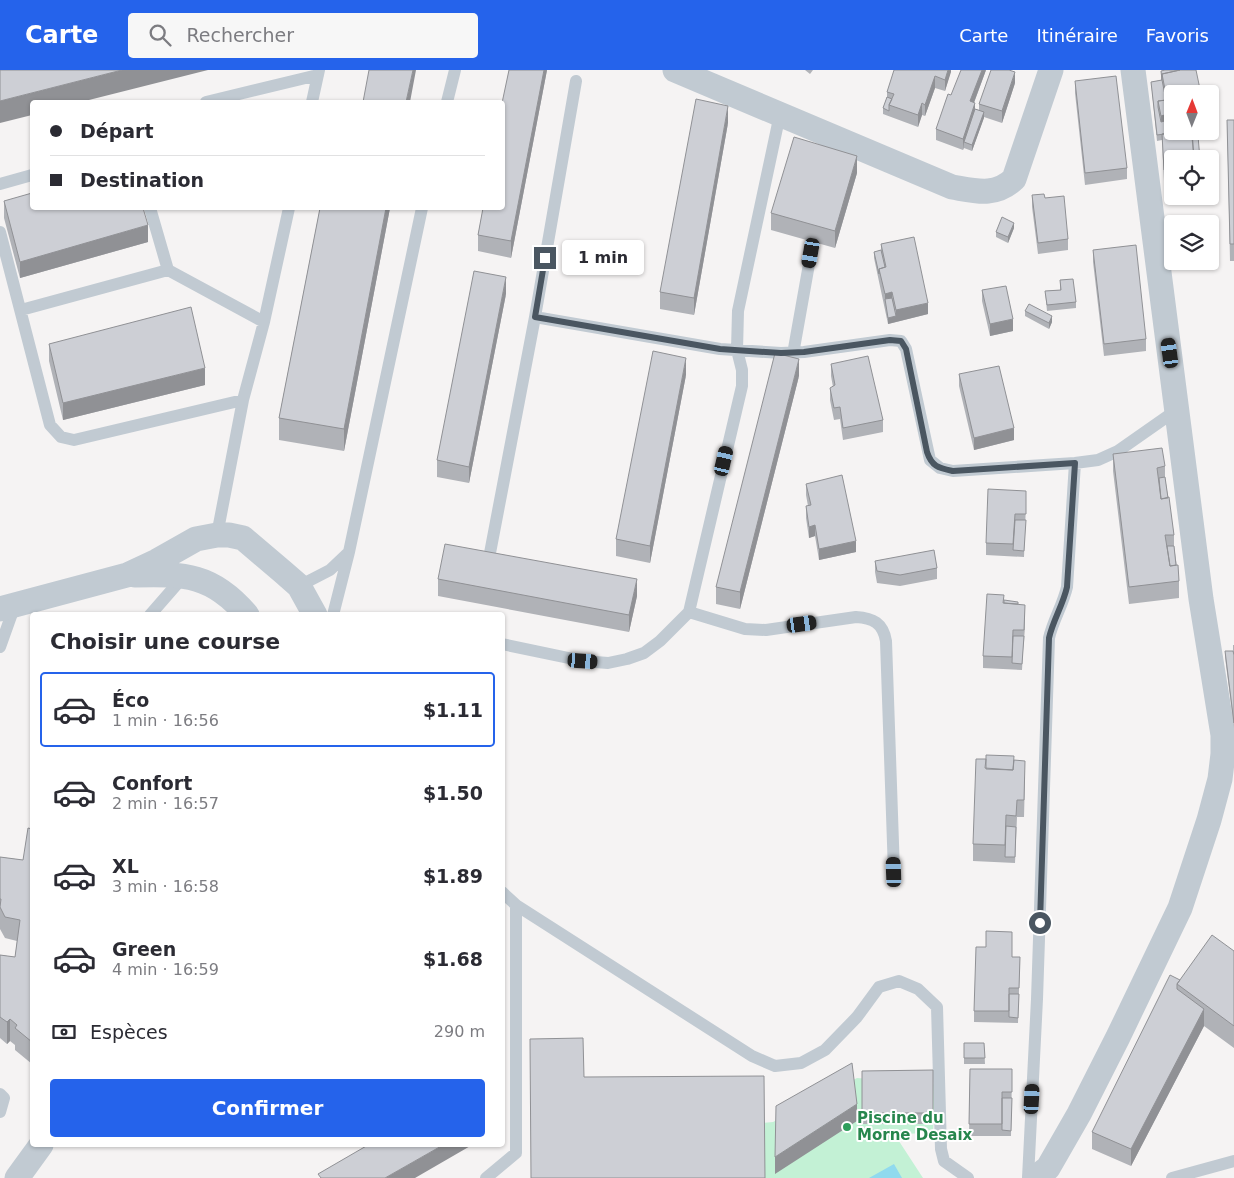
<!DOCTYPE html>
<html lang="fr">
<head>
<meta charset="utf-8">
<style>
  body { margin:0; font-family:"DejaVu Sans",sans-serif; background:#f7f7f7; color:#2b2b33; height:100vh; display:flex; flex-direction:column; font-size:19px; white-space:nowrap }
  * { box-sizing:border-box; margin:0 }
  p { font-size:16px; color:#7c7c81 }
  .icon { flex:none; width:28px; height:28px; fill:none; stroke:currentColor; stroke-width:2; stroke-linecap:round; stroke-linejoin:round }
  .map { position:relative; flex:1; overflow:hidden }
  .drawer { position:absolute; left:30px; top:542px; width:475px; height:535px; display:flex; flex-direction:column; background:#fff; border-radius:5px; box-shadow:0 1px 4px #0004 }
  .drawer>* { flex:none }
  .banner { position:absolute; left:30px; top:30px; width:475px; height:110px; border-radius:5px; box-shadow:0 1px 4px #0004; display:grid; align-content:center; height:110px; padding:0 20px; background:#fff }
  .needle { width:32px; rotate:1deg }
  .fabs { position:absolute; left:1164px; top:15px; display:grid; gap:10px }
  .fabs a { display:grid; place-items:center; width:55px; height:55px; border-radius:5px; background:#fff; box-shadow:0 1px 4px #0004; font-size:25px }
  .end { position:absolute; width:22px; height:22px; margin:-11px; border:6px solid #4a5661; background:#fff; box-shadow:0 0 0 2px #fff }
  .from { border-radius:50% }
  .bubble { position:absolute; height:35px; border-radius:5px; background:#fff; box-shadow:0 1px 4px #0004; font-size:16px; font-weight:700; line-height:35px; text-align:center }
  .car { position:absolute; width:15px; height:30px; margin:-15px -8px; border-radius:6px; box-shadow:0 0 4px 1px #0007; background:linear-gradient(#222 24%,#8ab4d8 0 40%,#222 0 76%,#8ab4d8 0 86%,#222 0) }
  .banner b { display:flex; align-items:center; gap:18px; height:48px; font-size:19px }
  .banner b+b { border-top:1px solid #e1e1e2 }
  .banner i { width:12px; height:12px; background:#2b2b33 }
  ul { padding:0; list-style:none }
  li { display:flex; align-items:center; gap:15px; height:75px; margin:0 10px 8px; padding:0 10px; border:2px solid transparent; border-radius:5px }
  li div { flex:1 }
  li b { display:block; font-size:19px }
  li em { font-style:normal; font-weight:700 }
  li.active { border-color:#2563eb }
  li>.icon { width:45px; height:45px; stroke-width:1.5 }
  h2 { padding:0 20px; font-size:22px; line-height:60px }
  .pay { display:flex; align-items:center; gap:12px; height:55px; padding:0 20px; font-size:19px }
  .pay p { margin-inline-start:auto }
  .primary-button { display:flex; gap:10px; margin-top:auto; padding:10px 20px }
  .primary-button a { flex:1; height:58px; border-radius:5px; background:#2563eb; color:#fff; font-size:20px; font-weight:700; line-height:58px; text-align:center }
  header { display:flex; align-items:center; gap:30px; box-sizing:border-box; height:70px; padding:0 25px; background:#2563eb; color:#fff }
  header strong { font-size:24px }
  nav { display:flex; gap:28px; margin-inline-start:auto; font-size:18px }
  .search { width:350px; height:45px; background:#f7f7f7; display:flex; align-items:center; gap:12px; box-sizing:border-box; padding:0 18px; border-radius:5px; color:#7c7c81; font-size:19px }
  .map>svg:first-child { display:block }
</style>
</head>
<body>
<header>
<strong>Carte</strong>
<div class="search"><svg class="icon" aria-label="search" viewBox="0 0 24 24"><circle cx="10" cy="10" r="6"/><path d="M15 15l6 6"/></svg>Rechercher</div>
<nav><a>Carte</a><a>Itinéraire</a><a>Favoris</a></nav>
</header>
<div class="map">
<svg width="1234" height="1108" viewBox="0 0 1234 1108">
  <rect width="100%" height="100%" fill="#f5f3f3"/>
  <!-- green -->
  <path fill="#c3f1d5" d="M857,1008L936,1014L933,1062L895,1065L923,1108H761V1053L773,1052Z"/>
  <!-- water -->
  <path fill="#90daee" d="M894,1094L902,1108H869Z"/>
  <g fill="none" stroke-linecap="round" stroke-linejoin="round">
    <!-- lane -->
    <path stroke="#c1cad2" stroke-width="12" d="M206,32L318,5
      M312,32L319,0
      M447,32L455,0
      M0,114L32,105
      M150,138L168,200L264,252
      M0,162L50,355L61,367L74,370L243,330
      M21,240L168,200
      M535,247L720,279L781,283L804,282L890,270L901,271L906,279L930,390L940,398L953,401L1075,393L1098,390L1118,381L1178,339
      M793,284L811,183
      M217,465L243,330L264,252L289,138
      M490,483L535,247L576,11
      M299,516L330,500L349,482
      M689,542L745,559L766,560L856,547C873,548 883,553 886,571L894,802
      M150,545L184,506
      M333,545L349,482L422,138
      M502,574L583,591L608,593L627,589L644,583L660,571L689,542L742,316V300L737,280L738,241L780,44
      M0,577L15,535
      M502,822L516,835L752,986L775,996L801,993L825,980L857,947L879,917L899,911L918,919L937,937L941,1079L944,1091L968,1108
      M0,1024L4,1028L0,1042
      M486,1108L516,1083V835
      M1028,1108L1037,929L1049,568C1053,550 1063,535 1067,517L1075,393
      M1172,1108L1234,1091"/>
    <!-- street -->
    <path stroke="#c1cad2" stroke-width="25" d="M675,0L952,117C976,121 995,127 1014,109L1051,0
      M135,505C185,504 212,504 247,545
      M0,539L127,505L157,491L196,469L217,465H229L243,468L283,502L299,516L315,545
      M17,1108L41,1075
      M1035,1108L1048,1098L1079,1044L1118,967L1180,838L1209,750L1220,709L1223,684V665L1201,529L1133,0"/>
  </g>
  <!-- wall -->
  <path fill="#b0b2b7" d="M509,0H547L511,188L478,181V165Z
    M805,0H813L810,4Z
    M951,0L945,21L935,18L925,46L922,45L918,57L883,44V38L887,27V22Z
    M986,0L974,33L975,39L979,40V34L1015,13L1002,53L984,47L972,81L964,78L963,80L936,70V59L951,25Z
    M1161,1L1172,24V61H1177V62L1192,67L1200,89H1172V111H1164L1162,70L1157,71L1151,12L1161,10Z
    M1075,11L1127,98V109L1085,115L1075,23Z
    M1227,50H1234V191H1230Z
    M728,53L694,245L660,239V222Z
    M857,103L835,178L771,160V143Z
    M1032,125L1045,128L1068,169V180L1038,184L1032,137Z
    M4,131L148,172L20,208L4,148Z
    M320,138H390L344,381L279,370V348Z
    M1014,158L1008,173L996,167V162Z
    M881,174L928,244L888,254L874,188V182L881,180Z
    M1093,180L1146,269V281L1104,286L1093,192Z
    M1060,210L1076,232V238L1047,241L1045,221L1060,220Z
    M982,220L1013,261L990,266L982,231Z
    M506,224L469,413L437,407V390Z
    M1025,241L1052,252L1049,259L1025,246Z
    M49,274L205,315L63,350L49,291Z
    M831,294L883,350V362L843,370L840,349L834,350L830,330V318L833,317L831,306Z
    M959,304L1014,370L974,380L959,316Z
    M686,305L650,493L616,486V469Z
    M799,306L740,539L716,534V517Z
    M1113,384L1165,396V407L1174,465V476L1179,511V528L1129,534L1113,401Z
    M806,414L856,482L819,490L815,466L809,468L806,448V436H808L806,425Z
    M1026,433L1024,487L986,485V473Z
    M875,491L937,498V509L900,516L877,513L875,502Z
    M438,509L637,526L629,562L438,526Z
    M1004,531L1025,546L1022,600L983,598V586Z
    M1233,575H1234V658L1225,587V581H1233Z
    M1014,690L1025,708L1024,747H1017L1015,793L973,791V774Z
    M32,759V994L15,980V975L10,971L7,974L0,968V885L15,887L17,871L5,868L0,859V787L23,790Z
    M1234,881V978L1204,956L1131,1096L1092,1079V1062L1180,910Z
    M1012,887H1020L1018,953L974,952V941Z
    M964,973H984L985,994H964Z
    M970,999H1012L1011,1066H969Z
    M933,1000V1054H862V1001Z"/>
  <!-- shaded-wall -->
  <path fill="#909195" d="M122,0H208L81,32H32V45L0,53V31Z
    M413,0H416L410,32H406Z
    M544,0H547L511,188V171Z
    M948,0H951V2L945,21V10Z
    M982,0H986L970,43V31Z
    M1015,2V13L1002,53V41Z
    M935,6V18L925,46V35Z
    M922,33V45L918,57V45Z
    M975,33V45L964,72L963,80V69Z
    M728,36V53L694,245V228Z
    M984,42V48L972,81V75Z
    M1172,43V55L1161,57V46Z
    M857,86V103L835,178V161Z
    M386,138H390L344,381V359Z
    M1014,153V158L1008,173V167Z
    M148,155V172L20,208V192Z
    M506,207V224L469,413V397Z
    M892,222V233L885,229V235V224Z
    M928,233V244L888,254V248L896,246V240Z
    M1052,246V252L1049,259V253Z
    M1013,249V261L990,266V254Z
    M686,288V305L650,493V476Z
    M799,289V306L740,539V522Z
    M205,298V315L63,350V333Z
    M1014,358V370L974,380V368Z
    M815,455V466L809,468V457Z
    M856,471V482L819,490V479Z
    M637,509V526L629,562V545Z
    M1025,535V546L1024,572V560Z
    M1204,939V956L1131,1096V1079Z
    M10,949V971L7,974V952Z
    M857,1034V1051L775,1104V1087Z
    M443,1075H472L415,1108H385Z"/>
  <!-- building -->
  <path fill="#cdcfd5" stroke="#909195" d="M0,0H122L0,31Z
    M369,0H413L406,32H363Z
    M509,0H544L511,171L478,165L483,138H502V33Z
    M894,0H948L945,10L935,6L925,35L922,33L918,45L889,35L894,24L887,22Z
    M961,0H982L970,31L975,33L963,69L936,59L948,24L951,25Z
    M991,0H1009L1015,2L1002,41L979,34Z
    M1165,0H1180L1162,4V10L1161,1Z
    M1180,0H1196L1201,24H1172V43L1161,46L1158,31L1167,30L1162,4Z
    M1116,6L1127,98L1085,103L1075,11Z
    M1162,10L1166,30L1158,31V37L1161,52L1172,49V61L1177,62L1157,65L1151,12Z
    M887,27L892,29L889,35V41L883,38Z
    M696,29L728,36L694,228L660,222Z
    M975,39L984,42L972,75L964,72Z
    M1227,50H1234V174H1230Z
    M1192,61L1194,88L1172,89V99L1164,100L1162,64Z
    M1198,66L1200,89H1194L1192,67Z
    M794,67L857,86L835,161L771,143Z
    M32,123V138H143L148,155L20,192L4,131Z
    M1044,124L1045,128L1064,126L1068,169L1038,173L1032,125Z
    M320,138H386L344,359L279,348Z
    M1002,147L1014,153L1008,167L996,162Z
    M914,167L928,233L896,240L892,222L885,224L879,199L886,197L881,174Z
    M1136,175L1146,269L1104,274L1093,180Z
    M881,180L885,197L879,199V204L874,182Z
    M474,201L506,207L469,397L437,390Z
    M1073,209L1076,232L1047,235L1045,221L1061,220L1060,210Z
    M1006,216L1013,249L990,254L982,220Z
    M892,228L896,246L888,248L885,229Z
    M1029,234L1052,246L1049,253L1025,241Z
    M191,237L205,298L63,333L49,274Z
    M653,281L686,288L650,476L616,469Z
    M775,283L799,289L740,522L716,517Z
    M868,286L883,350L843,358L840,337L834,338L830,318L835,315L831,294Z
    M999,296L1014,358L974,368L959,304Z
    M1162,378L1165,396L1157,398L1161,429L1169,427L1174,465H1165L1170,496L1178,495L1179,511L1129,517L1113,384Z
    M842,405L856,471L819,479L815,455L809,457L806,436L811,435L806,414Z
    M1165,407L1168,428L1161,429L1159,408Z
    M988,419L1026,421V444H1015L1013,474L986,473Z
    M1015,450H1026L1024,481L1013,480Z
    M445,474L637,509L629,545L438,509Z
    M1167,476H1174L1176,495L1170,496Z
    M934,480L937,498L900,505L877,501L875,491Z
    M987,524L1004,525L1003,533L1025,535L1024,560H1013L1012,587L983,586Z
    M1004,530L1018,532V534L1004,533Z
    M1013,566H1024L1022,594L1012,593Z
    M1225,581H1233L1234,585V653Z
    M986,685L1014,686L1013,700L986,699Z
    M976,689H986L985,698L1013,700L1014,690L1025,691L1024,730H1017L1016,746L1006,745L1005,775L973,774Z
    M1006,756L1016,757L1015,787H1005Z
    M28,758L32,759V972L15,958L17,955L10,949L7,952L0,947V885L15,887L20,850L5,847L0,837L1,829H0V787L23,790Z
    M986,861L1012,862V887H1020L1019,918H1009V941H974L976,877H986Z
    M1212,865L1234,881V956L1177,914Z
    M1170,905L1180,910L1177,914V919L1204,939L1131,1079L1092,1062Z
    M1009,924H1019L1018,948L1009,947Z
    M583,968L584,1007L764,1006L765,1108H531L530,969Z
    M964,973H984L985,988H964Z
    M852,993L857,1034L775,1087L776,1036Z
    M970,999H1012V1022H1002V1054H969Z
    M933,1000V1043H862V1001Z
    M1002,1028H1012L1011,1061L1002,1060Z
    M368,1075H443L385,1108H321L318,1104Z"/>
  <g fill="none" stroke-linecap="round" stroke-linejoin="round">
    <!-- route -->
    <path stroke="#4a5661" stroke-width="6" d="M545,188L535,247L720,279L781,283L804,282L890,270L901,271L906,279L927,382C932,397 939,398 953,401L1075,393L1067,517C1063,535 1053,550 1049,568L1040,853"/>
  </g>
  <!-- markers -->
  <circle fill="#2e9e5b" stroke="#fff" stroke-width="2" cx="847" cy="1057" r="5"/>
  <g text-anchor="middle" dominant-baseline="central" stroke-width="4" stroke-linejoin="round" paint-order="stroke">
    <!-- leisure labels -->
    <g font-size="15" font-weight="bold" fill="#27864d" stroke="#fff" text-anchor="start">
      <text x="857" y="1048">Piscine du<tspan x="857" dy="17">Morne Desaix</tspan></text>
    </g>
  </g>
</svg>
<div class="fabs">
<a><svg class="needle" viewBox="-14 -14 28 28"><path d="M0-13l5 13h-10z" fill="#e53935"/><path d="M0 13l5-13h-10z" fill="#7c7c81"/></svg></a>
<a><svg class="icon" aria-label="locate" viewBox="0 0 24 24"><circle cx="12" cy="12" r="6"/><path d="M12 2v4M12 18v4M2 12h4M18 12h4"/></svg></a>
<a><svg class="icon" aria-label="layers" viewBox="0 0 24 24"><path d="M12 4l9 5-9 5-9-5zM3 14l9 5 9-5"/></svg></a>
</div>
<i class="end from" style="left:1040px;top:853px"></i>
<i class="end" style="left:545px;top:188px"></i>
<div class="bubble" style="left:562px;top:170px;width:82px">1 min</div>
<i class="car" style="left:811px;top:183px;rotate:190deg"></i>
<i class="car" style="left:1170px;top:283px;rotate:352deg"></i>
<i class="car" style="left:724px;top:391px;rotate:13deg"></i>
<i class="car" style="left:802px;top:554px;rotate:82deg"></i>
<i class="car" style="left:583px;top:591px;rotate:94deg"></i>
<i class="car" style="left:894px;top:802px;rotate:358deg"></i>
<i class="car" style="left:1032px;top:1029px;rotate:3deg"></i>
<div class="banner">
<b><i class="from"></i>Départ</b>
<b><i></i>Destination</b>
</div>
<section class="drawer">
<h2>Choisir une course</h2>
<ul>
<li class="active"><svg class="icon" aria-label="car" viewBox="0 0 24 24"><path d="M5 17H2v-5l4-1 3-4h7l3 4 3 1v5h-3M9 17h6M6 11h13"/><circle cx="7" cy="17" r="2"/><circle cx="17" cy="17" r="2"/></svg><div><b>Éco</b><p>1 min · 16:56</p></div><em>$1.11</em></li>
<li><svg class="icon" aria-label="car" viewBox="0 0 24 24"><path d="M5 17H2v-5l4-1 3-4h7l3 4 3 1v5h-3M9 17h6M6 11h13"/><circle cx="7" cy="17" r="2"/><circle cx="17" cy="17" r="2"/></svg><div><b>Confort</b><p>2 min · 16:57</p></div><em>$1.50</em></li>
<li><svg class="icon" aria-label="car" viewBox="0 0 24 24"><path d="M5 17H2v-5l4-1 3-4h7l3 4 3 1v5h-3M9 17h6M6 11h13"/><circle cx="7" cy="17" r="2"/><circle cx="17" cy="17" r="2"/></svg><div><b>XL</b><p>3 min · 16:58</p></div><em>$1.89</em></li>
<li><svg class="icon" aria-label="car" viewBox="0 0 24 24"><path d="M5 17H2v-5l4-1 3-4h7l3 4 3 1v5h-3M9 17h6M6 11h13"/><circle cx="7" cy="17" r="2"/><circle cx="17" cy="17" r="2"/></svg><div><b>Green</b><p>4 min · 16:59</p></div><em>$1.68</em></li>
</ul>
<div class="pay"><svg class="icon" aria-label="cash" viewBox="0 0 24 24"><path d="M3 7h18v10H3z"/><circle cx="12" cy="12" r="2"/></svg>Espèces<p>290 m</p></div>
<div class="primary-button"><a>Confirmer</a></div>
</section>
</div>
</body>
</html>
